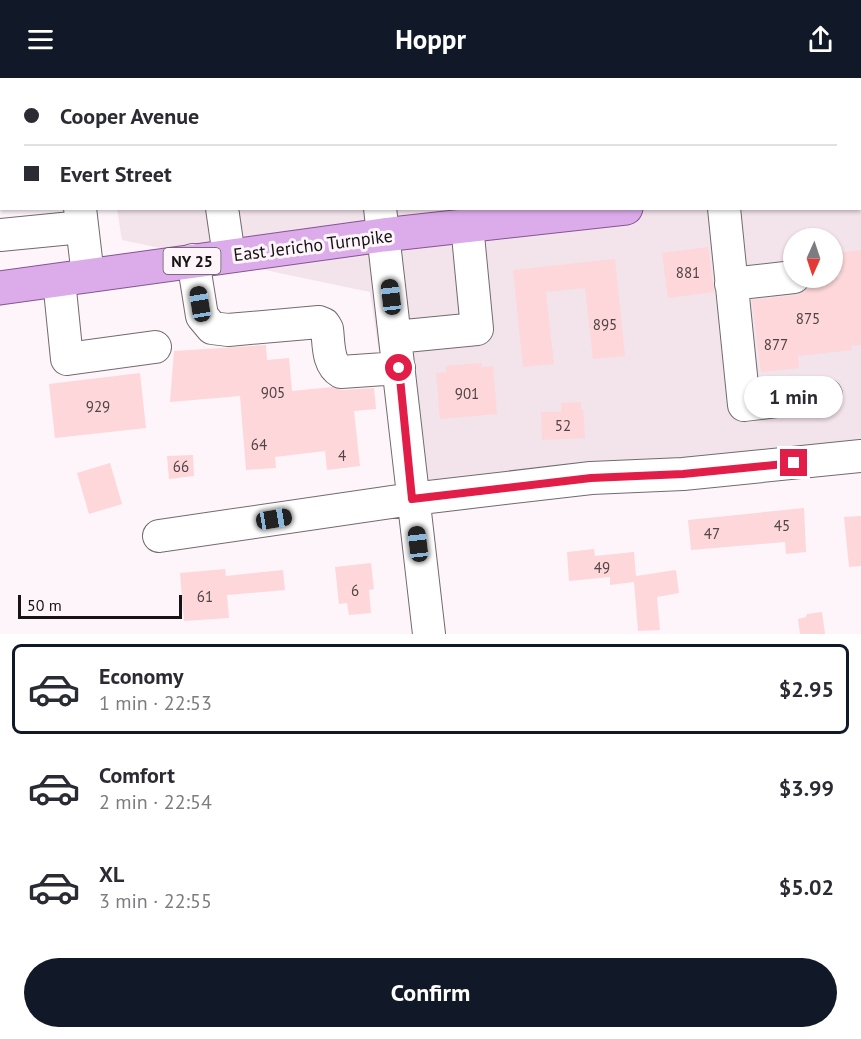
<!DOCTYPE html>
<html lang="en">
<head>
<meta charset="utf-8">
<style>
  body { margin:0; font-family:"PT Sans",sans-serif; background:#f2f2f3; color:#2b2b33; height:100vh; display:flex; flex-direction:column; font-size:22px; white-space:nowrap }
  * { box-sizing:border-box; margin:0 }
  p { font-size:20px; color:#7c7c81 }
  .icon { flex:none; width:33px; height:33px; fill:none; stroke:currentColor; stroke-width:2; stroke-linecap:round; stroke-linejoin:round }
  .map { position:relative; height:556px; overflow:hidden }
  .side { display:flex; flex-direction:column; background:#fff; flex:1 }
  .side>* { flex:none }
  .top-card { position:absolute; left:0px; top:0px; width:861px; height:132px; box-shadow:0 2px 4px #0004; display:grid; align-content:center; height:132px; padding:0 24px; background:#fff }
  .needle { width:39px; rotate:183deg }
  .controls { position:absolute; left:783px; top:150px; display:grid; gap:12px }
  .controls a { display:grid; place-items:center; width:60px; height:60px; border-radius:50%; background:#fff; box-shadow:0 2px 4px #0004; font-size:30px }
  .scale { position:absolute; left:18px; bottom:15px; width:164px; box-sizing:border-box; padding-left:6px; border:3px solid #161315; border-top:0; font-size:16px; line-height:21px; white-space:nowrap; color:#161315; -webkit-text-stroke:4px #fef5fa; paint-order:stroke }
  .end { position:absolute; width:27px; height:27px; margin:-14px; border:8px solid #e11d48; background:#fff; box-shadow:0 0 0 3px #fff }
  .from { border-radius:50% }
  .bubble { position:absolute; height:42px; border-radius:21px; background:#fff; box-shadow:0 2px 4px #0004; font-size:20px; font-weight:800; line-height:42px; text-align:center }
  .car { position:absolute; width:18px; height:36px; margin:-18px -9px; border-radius:8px; box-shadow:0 0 4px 2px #0007; background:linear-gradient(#222 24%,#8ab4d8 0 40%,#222 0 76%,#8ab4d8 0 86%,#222 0) }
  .top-card b { display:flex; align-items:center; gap:21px; height:57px; font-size:22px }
  .top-card b+b { border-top:2px solid #e1e1e2 }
  .top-card i { width:15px; height:15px; background:#2b2b33 }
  ul { padding:10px 0 0; list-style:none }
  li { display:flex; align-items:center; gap:18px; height:90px; margin:0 12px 9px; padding:0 12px; border:3px solid transparent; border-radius:9px }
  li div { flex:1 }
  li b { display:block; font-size:22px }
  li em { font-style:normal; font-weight:800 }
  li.on { border-color:#111827 }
  li>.icon { width:54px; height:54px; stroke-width:1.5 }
  .action { display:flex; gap:12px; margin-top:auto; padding:12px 24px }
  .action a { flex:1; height:69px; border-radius:36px; background:#111827; color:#fff; font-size:24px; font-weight:800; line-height:69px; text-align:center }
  header { display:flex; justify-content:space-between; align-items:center; height:78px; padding:0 24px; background:#111827; color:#fff; font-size:27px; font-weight:800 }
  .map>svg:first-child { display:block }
</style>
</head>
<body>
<header><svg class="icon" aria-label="menu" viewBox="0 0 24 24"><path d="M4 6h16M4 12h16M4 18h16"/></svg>Hoppr<svg class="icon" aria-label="share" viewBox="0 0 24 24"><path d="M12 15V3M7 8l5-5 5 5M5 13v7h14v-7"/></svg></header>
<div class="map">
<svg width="861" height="556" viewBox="0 0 861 556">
  <rect width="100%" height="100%" fill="#fef5fa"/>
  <!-- built -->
  <path fill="#f3e3eb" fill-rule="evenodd" d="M98,0H861V362L400,416L370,214L122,162L117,131L860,130V2ZM794,160H832V200H794Z"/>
  <!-- building -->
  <path fill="#fdd7da" d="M708,169L714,214L668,220L662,175Z
    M861,172V267L851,268L852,272L798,278L799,290L761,294L752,222L797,217L805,213L811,203L841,199L837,175Z
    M615,181L625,278L593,281L585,210L546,214L554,286L523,289L513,192Z
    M266,267L267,282L289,280L292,313L333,309L342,312L374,310L376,331L354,333L360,388L327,392L325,373L275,379L276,390L246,392L240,318L170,324L174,273Z
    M481,285L482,289L493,288L497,336L440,341L436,295L446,294V288Z
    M140,295L146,350L55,360L49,306Z
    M581,324V331H583L585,360L542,362L541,334H561V325Z
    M193,377L194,398L169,401L167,378Z
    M110,385L122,426L89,436L77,395Z
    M804,430L806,474L786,476L785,464L691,472L688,442Z
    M861,438V488L849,489L844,439Z
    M594,471L595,478L634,474L636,498L676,492L679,515L657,519L660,552L638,553L634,504L610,507V499L569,503L567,474Z
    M371,485L374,511L369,512L371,535L349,537L347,525L339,526L335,489Z
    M225,491L226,498L283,492L285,512L227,517L229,540L184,543L180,495Z
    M822,534L825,556H800L798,541L806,539L807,536Z"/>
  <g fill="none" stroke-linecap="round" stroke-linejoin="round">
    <defs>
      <path id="minor" d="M140,0V2
        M204,0V2
        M233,0V2
        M340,0V2
        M735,0V2
        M778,0V2
        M860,28H861
        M0,59H2
        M80,130L88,198
        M222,130L229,178
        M380,130L429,556
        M724,130L744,327L826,317
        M0,157L82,149
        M193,182L202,238L212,250L228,252L319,244L324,246L327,251C329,265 327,286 341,294L399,290
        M59,202L67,281L155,269
        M731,206L794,199
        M395,259L477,251L467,147
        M159,458L412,421L591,400L683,396L861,378"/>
      <path id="major" d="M860,106H861
        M0,210L383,157L626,130"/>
    </defs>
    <!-- minor casing -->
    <use href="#minor" stroke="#726a6e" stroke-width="34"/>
    <!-- major casing -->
    <use href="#major" stroke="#865395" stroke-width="35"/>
    <!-- minor -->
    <use href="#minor" stroke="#fff" stroke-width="32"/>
    <!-- major -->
    <use href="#major" stroke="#dbace9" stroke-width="33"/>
  </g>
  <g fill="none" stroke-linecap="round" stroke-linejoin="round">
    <!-- route -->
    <path stroke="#e11d48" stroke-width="8" d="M399,290L412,421L591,400L683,396L794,385"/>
  </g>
  <g text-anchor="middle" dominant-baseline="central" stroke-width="6" stroke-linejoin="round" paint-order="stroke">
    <!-- number labels -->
    <g font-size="15" fill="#504446">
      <text x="688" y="194">881</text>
      <text x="808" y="240">875</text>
      <text x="605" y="246">895</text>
      <text x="776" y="266">877</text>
      <text x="273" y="314">905</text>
      <text x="467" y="315">901</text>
      <text x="98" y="328">929</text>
      <text x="563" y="347">52</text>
      <text x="259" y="366">64</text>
      <text x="342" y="377">4</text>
      <text x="181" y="388">66</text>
      <text x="782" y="447">45</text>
      <text x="712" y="455">47</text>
      <text x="602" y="489">49</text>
      <text x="355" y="512">6</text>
      <text x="205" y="518">61</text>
    </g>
    <!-- shield labels -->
    <rect fill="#fef5fa" stroke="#5c575a" stroke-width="1.5" x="163.5" y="170" width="57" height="26" rx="4.5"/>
    <g font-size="16" font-weight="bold" fill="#161315">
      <text x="192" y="183">NY 25</text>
    </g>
    <!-- street labels -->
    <g font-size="18" fill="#161315" stroke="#fef5fa">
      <text transform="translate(313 167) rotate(-7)">East Jericho Turnpike</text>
    </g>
  </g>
</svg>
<div class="controls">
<a><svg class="needle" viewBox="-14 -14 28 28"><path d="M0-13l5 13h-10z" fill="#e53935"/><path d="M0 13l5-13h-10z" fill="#7c7c81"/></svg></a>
</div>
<div class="scale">50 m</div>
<i class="end from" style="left:399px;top:290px"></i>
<i class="end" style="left:794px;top:385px"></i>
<div class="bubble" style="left:744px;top:298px;width:99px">1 min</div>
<i class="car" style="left:391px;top:219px;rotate:353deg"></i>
<i class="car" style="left:200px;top:226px;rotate:351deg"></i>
<i class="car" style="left:274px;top:441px;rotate:81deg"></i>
<i class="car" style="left:418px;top:466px;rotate:353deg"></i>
<div class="top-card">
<b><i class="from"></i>Cooper Avenue</b>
<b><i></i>Evert Street</b>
</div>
</div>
<section class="side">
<ul>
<li class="on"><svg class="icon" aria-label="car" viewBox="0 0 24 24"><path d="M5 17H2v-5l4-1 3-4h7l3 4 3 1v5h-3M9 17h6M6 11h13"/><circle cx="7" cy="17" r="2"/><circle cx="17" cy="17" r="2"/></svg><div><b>Economy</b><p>1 min · 22:53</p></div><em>$2.95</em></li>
<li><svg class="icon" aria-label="car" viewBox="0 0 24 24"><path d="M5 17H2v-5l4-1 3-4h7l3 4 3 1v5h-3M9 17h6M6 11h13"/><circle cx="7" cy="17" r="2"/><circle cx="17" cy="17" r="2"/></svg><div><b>Comfort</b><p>2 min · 22:54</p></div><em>$3.99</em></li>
<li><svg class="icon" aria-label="car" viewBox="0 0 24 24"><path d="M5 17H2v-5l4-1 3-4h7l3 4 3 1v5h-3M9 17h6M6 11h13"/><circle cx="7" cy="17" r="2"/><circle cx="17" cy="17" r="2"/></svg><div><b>XL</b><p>3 min · 22:55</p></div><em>$5.02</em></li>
</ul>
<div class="action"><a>Confirm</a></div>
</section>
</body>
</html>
